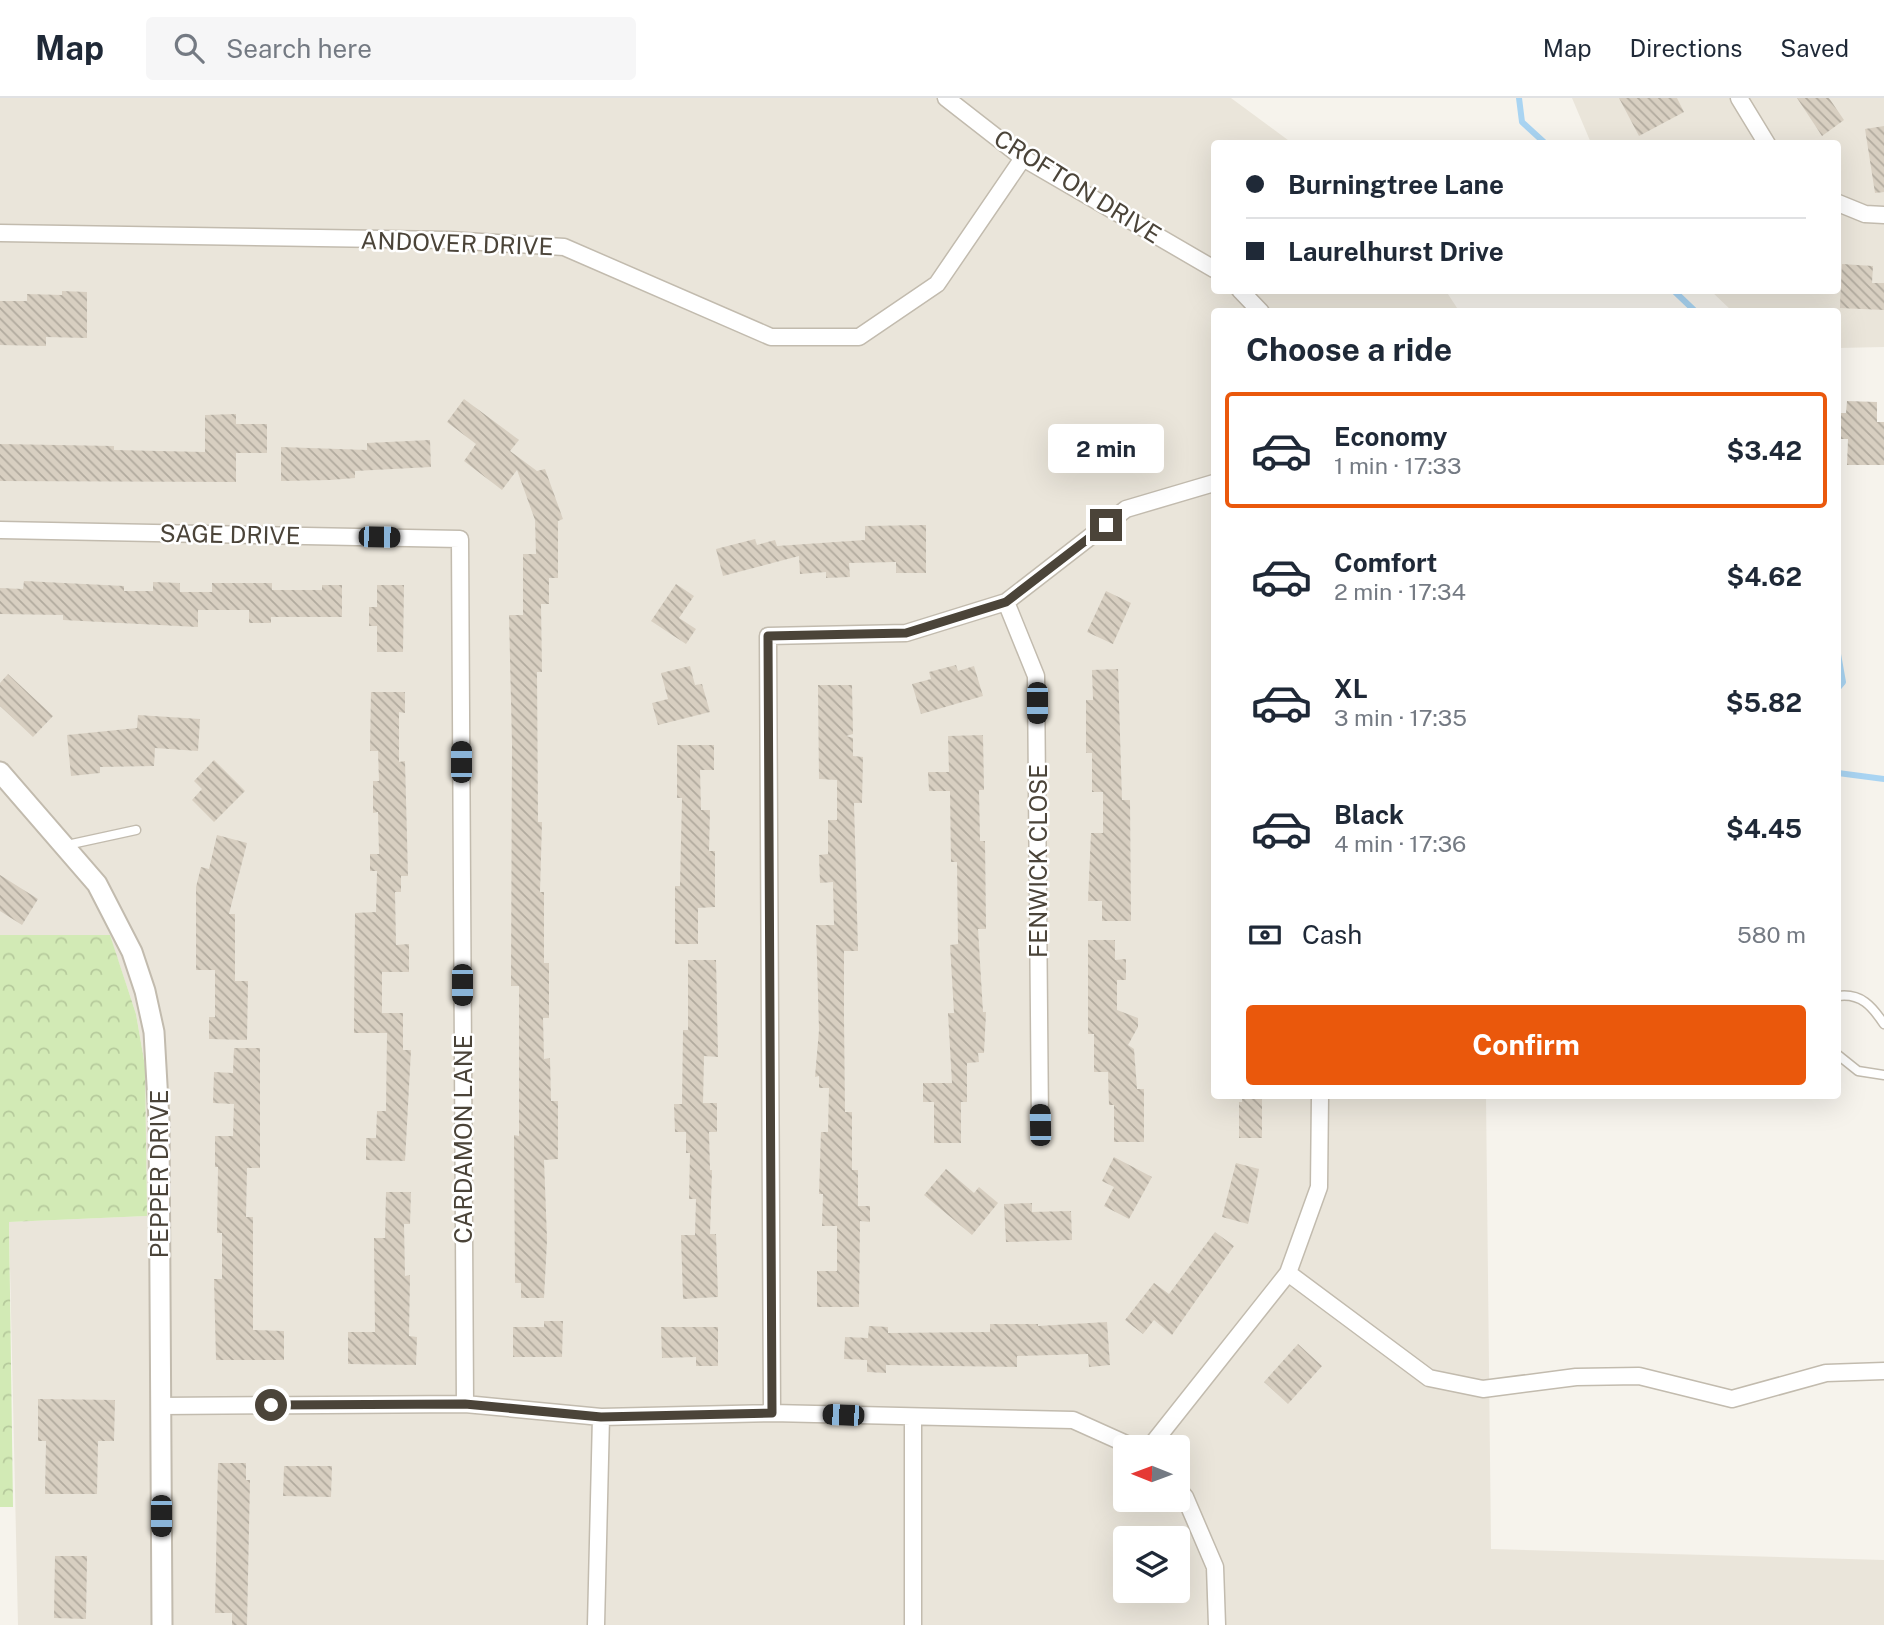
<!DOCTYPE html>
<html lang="en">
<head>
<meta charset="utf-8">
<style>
  body { margin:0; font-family:"Public Sans",sans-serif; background:#f6f6f7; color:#1f2937; height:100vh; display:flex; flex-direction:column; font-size:26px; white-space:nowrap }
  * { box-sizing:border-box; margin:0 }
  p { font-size:23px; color:#747a83 }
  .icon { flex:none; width:38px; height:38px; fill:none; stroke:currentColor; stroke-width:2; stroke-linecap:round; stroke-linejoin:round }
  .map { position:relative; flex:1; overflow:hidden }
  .details { position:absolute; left:1211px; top:210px; width:630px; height:791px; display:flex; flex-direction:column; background:#fff; border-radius:7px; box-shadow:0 7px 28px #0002 }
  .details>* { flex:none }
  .top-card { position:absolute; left:1211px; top:42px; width:630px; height:154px; border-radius:7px; box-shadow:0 7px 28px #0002; display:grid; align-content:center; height:154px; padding:0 35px; background:#fff }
  .needle { width:46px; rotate:271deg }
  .buttons { position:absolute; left:1113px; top:1337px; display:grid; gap:14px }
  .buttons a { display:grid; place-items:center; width:77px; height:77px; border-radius:7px; background:#fff; box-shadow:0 7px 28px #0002; font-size:35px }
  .end { position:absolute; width:32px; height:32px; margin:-16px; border:9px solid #4b4439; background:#fff; box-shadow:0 0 0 4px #fff }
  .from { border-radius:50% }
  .bubble { position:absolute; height:49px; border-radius:7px; background:#fff; box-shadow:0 7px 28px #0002; font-size:23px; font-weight:700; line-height:49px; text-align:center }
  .car { position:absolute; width:21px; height:42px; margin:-21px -10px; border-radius:9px; box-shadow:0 0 5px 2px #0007; background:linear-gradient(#222 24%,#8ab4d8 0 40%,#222 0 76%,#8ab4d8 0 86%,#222 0) }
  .top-card b { display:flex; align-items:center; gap:24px; height:66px; font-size:26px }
  .top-card b+b { border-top:2px solid #e0e1e3 }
  .top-card i { width:18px; height:18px; background:#1f2937 }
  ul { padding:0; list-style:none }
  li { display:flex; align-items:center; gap:21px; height:116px; margin:0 14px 10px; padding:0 21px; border:4px solid transparent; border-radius:7px }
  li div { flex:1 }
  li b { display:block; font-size:26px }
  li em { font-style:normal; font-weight:700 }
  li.current { border-color:#ea580c }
  li>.icon { width:63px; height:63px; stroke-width:1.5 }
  h2 { padding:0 35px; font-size:32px; line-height:84px }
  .pay { display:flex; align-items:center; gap:18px; height:77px; padding:0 35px; font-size:26px }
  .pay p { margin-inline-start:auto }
  .action { display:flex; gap:14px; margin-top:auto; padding:14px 35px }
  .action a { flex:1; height:80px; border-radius:7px; background:#ea580c; color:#fff; font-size:28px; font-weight:700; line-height:80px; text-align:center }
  header { display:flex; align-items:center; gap:42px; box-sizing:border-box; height:98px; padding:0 35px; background:#fff; border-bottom:2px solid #e0e1e3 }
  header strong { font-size:33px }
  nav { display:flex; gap:38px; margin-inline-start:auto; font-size:24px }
  .search { width:490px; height:63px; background:#f6f6f7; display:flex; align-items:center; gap:18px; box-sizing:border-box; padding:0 24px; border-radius:7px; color:#747a83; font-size:26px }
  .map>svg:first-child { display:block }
</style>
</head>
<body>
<header>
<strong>Map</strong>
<div class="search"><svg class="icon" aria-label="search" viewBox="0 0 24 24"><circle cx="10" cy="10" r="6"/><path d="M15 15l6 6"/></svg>Search here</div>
<nav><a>Map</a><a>Directions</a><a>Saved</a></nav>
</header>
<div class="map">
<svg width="1884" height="1527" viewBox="0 0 1884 1527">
  <defs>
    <pattern id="park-crowns" width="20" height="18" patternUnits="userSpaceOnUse" patternTransform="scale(1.75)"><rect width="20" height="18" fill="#d2eab5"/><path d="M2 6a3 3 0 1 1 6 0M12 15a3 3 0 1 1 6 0" fill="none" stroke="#b6ca9c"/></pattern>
    <pattern id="building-back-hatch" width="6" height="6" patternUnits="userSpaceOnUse" patternTransform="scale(1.75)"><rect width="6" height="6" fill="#d8cfc1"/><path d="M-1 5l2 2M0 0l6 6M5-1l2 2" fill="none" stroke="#b1aa9e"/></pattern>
  </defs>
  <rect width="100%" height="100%" fill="#f6f3ec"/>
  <!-- residential -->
  <path fill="#eae5da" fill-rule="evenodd" d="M0,0H1231L1292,45L1214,46V192L1446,193L1459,213L1214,214V998H1486L1491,1451L1884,1462V1527H18L9,1124L146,1118L145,968L136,916L110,838L0,837ZM1125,1349H1178V1402H1125ZM1125,1440H1178V1493H1125Z
    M1572,0H1884V249L1838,250V214L1732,213L1711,193L1838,192V46L1591,45Z"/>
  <!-- park -->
  <path fill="url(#park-crowns)" d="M0,837H110L136,916L145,968L147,1118L9,1124L13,1409H0Z"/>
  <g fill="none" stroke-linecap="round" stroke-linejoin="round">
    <!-- stream -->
    <path stroke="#a9d4f2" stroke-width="6" d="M1519,0L1522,24L1546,46
      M1673,192L1696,214
      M1838,556L1843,584L1838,590
      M1838,675L1884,681"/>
  </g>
  <!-- building -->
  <path fill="url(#building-back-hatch)" d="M1619,0H1677L1684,14L1639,38Z
    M1797,0H1829L1844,22L1822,38Z
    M1884,28V94L1875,95L1865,31Z
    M1842,166L1873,168L1872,185H1884V212L1840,210Z
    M62,193L87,194V240L46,239V248L0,247V203H27V196L62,197Z
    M464,301L519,342L510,353L537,373L545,371L563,421L558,423V480H549V506H541L542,574H537L538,724H542L540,794H544V865H549V920H543L544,961L550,960L551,1003H558V1061L544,1062L547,1142L544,1200H521V1185H515L514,1037L519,1038V888H511L512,646L509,517H523V456H536L535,422L517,372L502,392L464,363L476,346L447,324Z
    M1847,303L1877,304V324H1884V367H1847L1848,341H1838L1839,315H1846Z
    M236,316V326H267V355H236V384L0,383V346L114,348V352L205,354V317Z
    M430,342L431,369L355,373V380L330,382L281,383V349L367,352V345Z
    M926,427V475H896V464L849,465L850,479L826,480V474L800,476L799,458L723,478L716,451L755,441L757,447L775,442L777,448L865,442V428Z
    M24,483L124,488V493H153V484L180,485V494H212V485H272V492H322V487H342V519H271V525H249V512H198V529L63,522V517L0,516V490L23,491Z
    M676,486L694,498L679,520L696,531L686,546L651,523Z
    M377,487H404L403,554H377V528H369V509H377Z
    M1106,493L1131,505L1113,546L1087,534Z
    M956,567L958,573L974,568L983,598L921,616L912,586L931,581L929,574Z
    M690,568L695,587L702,586L710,614L658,627L652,605L668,601L661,575Z
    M1118,571L1122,702H1130L1131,823H1102V803H1088L1091,735H1103V694H1092V655H1086V602H1093L1092,572Z
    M8,576L53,618L33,639L0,608V585Z
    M818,587H852L853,636L846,638L853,640V658L863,659L862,705H854L858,853H844V919L845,1014H852V1072H858V1108H870V1124L860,1123L859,1209H817V1173H837V1128H822L823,1096H819L821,1034H828L829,990H819V978L815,979L819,932L816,827H834L833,784L820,785L819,757L828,756V722H837V682L819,681Z
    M371,594H405V615L399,614V664L405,663L408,778H401V794H395L396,847L409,846V874H382V915H403V952H411L405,1063L366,1062V1040H376L377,1013H386L387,935H354L355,815L376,814L377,773H370V756H379L378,714L373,715V683H379L378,653H370Z
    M138,617L200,621L198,653L155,650L154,668L100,669V675L71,678L67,637L137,630Z
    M983,637L984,692H979L980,743H985L986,831H978L983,914H986L984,955H978L979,964L967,965V1004H961V1045H934V1004H923V985H952L948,915H954L950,847L958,846L957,764H951L950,693H929L928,674H949L948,638Z
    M677,647H714V672H700L701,712H710L709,753H715V809L698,810V846H675V788H680L682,700H677Z
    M214,662L245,693L214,724L192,702L202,691L194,683Z
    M217,737L247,745L229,816H235V883H248L247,942L209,941V919H215V872H196V789L201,769L209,771Z
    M0,777L38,801L22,827L0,813Z
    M1088,842H1115V862L1126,861V882H1117V912L1138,920V929L1128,947L1134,951L1137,991H1144V1044H1114V1007H1109L1108,974H1094V936H1088Z
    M688,862H716L718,959L704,958L703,1005H717V1034H709L710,1072H712L710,1136H716L718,1199L683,1201L681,1137H695L696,1101H689L690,1055H686V1034H675L674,1006H682L683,932H688Z
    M234,950H260V1070H247L246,1119H253V1232L284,1233V1262H216L214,1181H222V1135H217L218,1069H215V1038H233L234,1006L213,1005L214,974L233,975Z
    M1242,998H1262V1040H1239V1004H1242Z
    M1114,1059L1152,1079L1129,1121L1104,1108L1114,1089L1102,1083Z
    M1236,1065L1259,1071L1248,1126L1222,1119Z
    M946,1071L974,1095L979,1089L998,1105L972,1137L924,1097Z
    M386,1094H411L410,1126H404L405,1178L410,1177L409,1238L417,1239L416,1267L348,1266V1234H375L374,1140H385Z
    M1032,1105V1114L1071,1113L1072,1142L1006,1144L1004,1106Z
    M1215,1134L1234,1148L1172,1237L1154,1222L1143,1236L1125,1222L1154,1185L1169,1196Z
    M544,1223H563L562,1259H513V1229H544Z
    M1107,1224L1110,1267L1089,1269L1088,1256L1017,1258V1269L886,1267V1275L867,1274V1262L844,1261L845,1239L868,1240L869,1228L888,1229V1235L990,1234V1226H1038V1228Z
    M661,1229H718V1268H696V1259L662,1260Z
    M1298,1246L1322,1268L1288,1306L1264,1284Z
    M38,1301L115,1302L114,1343H98L97,1396H45L46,1343H38Z
    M218,1365H246V1382H250L247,1527H232V1515H215Z
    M284,1368H332L331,1399L283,1398Z
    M55,1458H87L86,1521L54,1520Z"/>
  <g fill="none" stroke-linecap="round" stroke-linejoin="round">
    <defs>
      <path id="service" d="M67,747L136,732
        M1838,898C1861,895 1872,908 1884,926
        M1838,957L1858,973L1884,977"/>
      <path id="minor" d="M946,0L1023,60L1214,171
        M1739,0L1767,46
        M1838,105L1865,116L1884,117
        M0,135L449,142L564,149L771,239H859L937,186L1023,60
        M1240,192L1261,214
        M0,432L460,441L465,1306
        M1006,504L1036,578L1040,1027
        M1288,1175L1429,1280L1483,1291L1576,1279L1639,1278L1732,1301L1826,1275L1884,1273
        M160,1308L465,1306L601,1319L772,1315L1073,1322L1133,1349
        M772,1315L768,538L906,535L1006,504L1126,411L1214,385
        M1150,1349L1288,1175L1319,1089L1320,998
        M1178,1391L1185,1399L1215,1469L1217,1527
        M596,1527L601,1319
        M913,1527V1319"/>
      <path id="tertiary" d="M0,674L97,786L132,854L145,893L154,934L159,1022L162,1527"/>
    </defs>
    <!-- service casing -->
    <use href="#service" stroke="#c2bbae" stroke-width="11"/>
    <!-- minor casing -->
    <use href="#minor" stroke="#c2bbae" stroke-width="19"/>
    <!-- tertiary casing -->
    <use href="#tertiary" stroke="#c2bbae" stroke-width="23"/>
    <!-- service -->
    <use href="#service" stroke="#fff" stroke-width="8"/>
    <!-- minor -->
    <use href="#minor" stroke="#fff" stroke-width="16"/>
    <!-- tertiary -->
    <use href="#tertiary" stroke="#fff" stroke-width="19"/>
  </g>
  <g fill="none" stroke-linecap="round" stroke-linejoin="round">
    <!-- route -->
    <path stroke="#4b4439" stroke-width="9" d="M271,1307L465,1306L601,1319L772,1315L768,538L906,535L1006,504L1106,427"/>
  </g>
  <g text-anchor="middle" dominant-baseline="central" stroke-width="5" stroke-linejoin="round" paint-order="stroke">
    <!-- street labels -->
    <g font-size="24" fill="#4b4439" stroke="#fff">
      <text transform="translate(1078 88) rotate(32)">CROFTON DRIVE</text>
      <text transform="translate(457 145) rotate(2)">ANDOVER DRIVE</text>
      <text transform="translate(230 436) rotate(1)">SAGE DRIVE</text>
      <text transform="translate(1038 763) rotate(-90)">FENWICK CLOSE</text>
      <text transform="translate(463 1041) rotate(-90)">CARDAMON LANE</text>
      <text transform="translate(159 1076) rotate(-90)">PEPPER DRIVE</text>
    </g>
  </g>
</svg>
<div class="buttons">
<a><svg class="needle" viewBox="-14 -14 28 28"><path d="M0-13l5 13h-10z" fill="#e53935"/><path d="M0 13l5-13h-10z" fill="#747a83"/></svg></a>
<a><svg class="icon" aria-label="layers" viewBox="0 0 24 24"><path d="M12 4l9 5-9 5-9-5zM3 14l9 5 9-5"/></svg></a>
</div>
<i class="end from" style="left:271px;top:1307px"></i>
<i class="end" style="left:1106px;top:427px"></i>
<div class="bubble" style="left:1048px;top:326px;width:116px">2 min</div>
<i class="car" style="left:379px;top:439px;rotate:91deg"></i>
<i class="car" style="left:1037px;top:605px;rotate:180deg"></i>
<i class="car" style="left:461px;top:664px;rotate:0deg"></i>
<i class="car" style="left:462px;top:887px;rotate:180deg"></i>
<i class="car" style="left:1040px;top:1027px;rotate:359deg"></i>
<i class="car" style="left:843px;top:1317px;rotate:272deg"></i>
<i class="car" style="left:161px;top:1418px;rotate:180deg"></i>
<div class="top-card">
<b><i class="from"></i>Burningtree Lane</b>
<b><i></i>Laurelhurst Drive</b>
</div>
<section class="details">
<h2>Choose a ride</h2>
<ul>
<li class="current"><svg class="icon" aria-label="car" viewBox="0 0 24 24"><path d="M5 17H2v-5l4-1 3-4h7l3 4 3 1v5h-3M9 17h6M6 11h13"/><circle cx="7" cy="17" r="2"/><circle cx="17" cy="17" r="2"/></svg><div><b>Economy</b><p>1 min · 17:33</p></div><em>$3.42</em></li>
<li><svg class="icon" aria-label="car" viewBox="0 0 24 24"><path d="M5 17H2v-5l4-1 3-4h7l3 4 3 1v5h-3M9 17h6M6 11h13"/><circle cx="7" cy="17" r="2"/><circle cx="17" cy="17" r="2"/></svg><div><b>Comfort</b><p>2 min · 17:34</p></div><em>$4.62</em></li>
<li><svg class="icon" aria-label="car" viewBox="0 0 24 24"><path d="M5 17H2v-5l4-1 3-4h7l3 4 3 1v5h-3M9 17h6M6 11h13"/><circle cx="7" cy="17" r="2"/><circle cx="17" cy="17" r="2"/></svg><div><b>XL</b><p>3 min · 17:35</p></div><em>$5.82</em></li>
<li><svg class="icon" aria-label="car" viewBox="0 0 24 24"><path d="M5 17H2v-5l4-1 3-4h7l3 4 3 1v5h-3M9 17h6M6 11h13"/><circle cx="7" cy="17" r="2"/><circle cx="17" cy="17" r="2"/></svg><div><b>Black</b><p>4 min · 17:36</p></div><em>$4.45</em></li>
</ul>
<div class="pay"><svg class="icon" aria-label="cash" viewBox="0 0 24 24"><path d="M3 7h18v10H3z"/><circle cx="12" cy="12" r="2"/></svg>Cash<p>580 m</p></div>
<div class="action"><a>Confirm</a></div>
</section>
</div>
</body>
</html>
